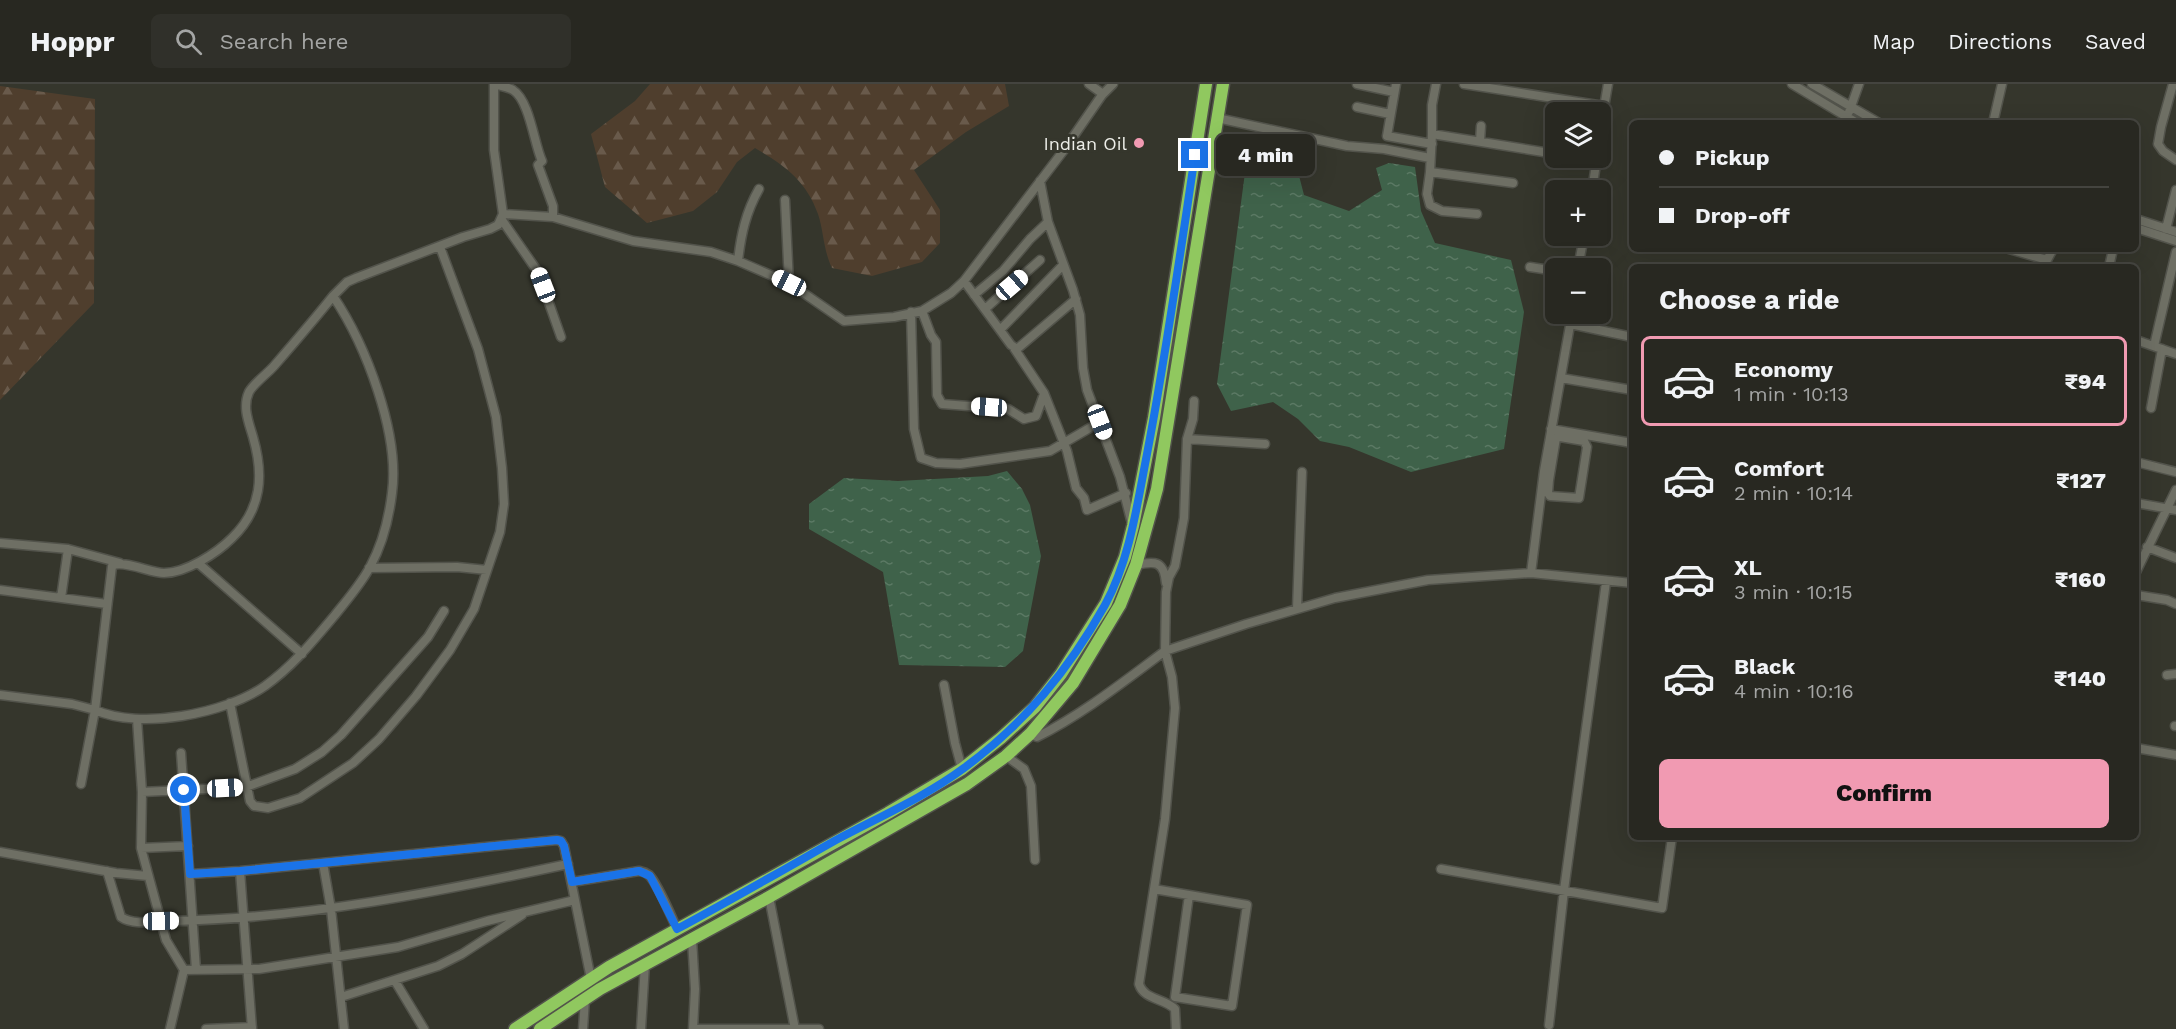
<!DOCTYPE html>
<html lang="en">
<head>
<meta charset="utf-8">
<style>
  body { margin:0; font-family:"Work Sans",sans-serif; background:#30302a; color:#f1f3f6; height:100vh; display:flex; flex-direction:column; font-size:22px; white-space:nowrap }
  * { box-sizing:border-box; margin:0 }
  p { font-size:20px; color:#a5a6a5 }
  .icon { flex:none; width:33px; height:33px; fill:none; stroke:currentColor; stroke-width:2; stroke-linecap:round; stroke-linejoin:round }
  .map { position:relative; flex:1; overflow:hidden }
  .drawer { position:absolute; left:1629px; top:180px; width:510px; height:576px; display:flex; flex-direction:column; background:#282821; border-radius:9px; box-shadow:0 6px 24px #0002,0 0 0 2px #44443f }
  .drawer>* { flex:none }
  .hud { position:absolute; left:1629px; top:36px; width:510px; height:132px; border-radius:9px; box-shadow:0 6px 24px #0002,0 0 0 2px #44443f; display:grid; align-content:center; height:132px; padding:0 30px; background:#282821 }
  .tools { position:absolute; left:1545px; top:18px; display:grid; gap:12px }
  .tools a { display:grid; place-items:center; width:66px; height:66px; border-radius:9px; background:#282821; box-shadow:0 6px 24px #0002,0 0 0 2px #44443f; font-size:30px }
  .end { position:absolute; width:27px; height:27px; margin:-14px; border:8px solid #1a73e8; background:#fff; box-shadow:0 0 0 3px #fff }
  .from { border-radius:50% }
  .bubble { position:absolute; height:42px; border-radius:9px; background:#282821; box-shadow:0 6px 24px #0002,0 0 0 2px #44443f; font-size:20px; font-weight:800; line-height:42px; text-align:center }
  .car { position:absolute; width:18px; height:36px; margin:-18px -9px; border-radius:8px; box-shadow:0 0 4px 2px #0007; background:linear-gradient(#fff 24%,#345 0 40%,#fff 0 76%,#345 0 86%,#fff 0) }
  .hud b { display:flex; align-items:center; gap:21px; height:57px; font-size:22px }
  .hud b+b { border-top:2px solid #44443f }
  .hud i { width:15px; height:15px; background:#f1f3f6 }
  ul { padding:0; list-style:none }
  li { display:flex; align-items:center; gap:18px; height:90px; margin:0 12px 9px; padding:0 18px; border:3px solid transparent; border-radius:9px }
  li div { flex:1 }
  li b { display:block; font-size:22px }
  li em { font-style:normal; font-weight:800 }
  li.current { border-color:#f19ab2 }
  li>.icon { width:54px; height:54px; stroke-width:1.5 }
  h2 { padding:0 30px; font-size:27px; line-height:72px }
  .button { display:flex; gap:12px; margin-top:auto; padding:12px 30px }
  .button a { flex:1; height:69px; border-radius:9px; background:#f19ab2; color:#111; font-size:24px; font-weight:800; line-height:69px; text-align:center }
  header { display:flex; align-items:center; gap:36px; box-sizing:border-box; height:84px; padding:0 30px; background:#282821; border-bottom:2px solid #44443f }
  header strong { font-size:28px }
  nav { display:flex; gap:33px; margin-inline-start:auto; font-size:21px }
  .search { width:420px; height:54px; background:#30302a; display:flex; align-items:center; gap:15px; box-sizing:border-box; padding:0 21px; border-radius:9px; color:#a5a6a5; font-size:22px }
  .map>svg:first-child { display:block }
</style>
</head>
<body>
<header>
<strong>Hoppr</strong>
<div class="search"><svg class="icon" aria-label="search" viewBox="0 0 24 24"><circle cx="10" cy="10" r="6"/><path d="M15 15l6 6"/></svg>Search here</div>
<nav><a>Map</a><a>Directions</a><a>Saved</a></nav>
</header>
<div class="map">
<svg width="2176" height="945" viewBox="0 0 2176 945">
  <defs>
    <pattern id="forest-firs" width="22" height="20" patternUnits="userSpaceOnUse" patternTransform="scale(1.5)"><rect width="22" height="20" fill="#4f3e2d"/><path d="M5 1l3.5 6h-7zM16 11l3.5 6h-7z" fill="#695a4b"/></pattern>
    <pattern id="water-ripples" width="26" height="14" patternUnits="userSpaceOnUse" patternTransform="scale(1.5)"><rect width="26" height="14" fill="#3f624a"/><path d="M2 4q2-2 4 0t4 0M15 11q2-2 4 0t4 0" fill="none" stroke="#5b7964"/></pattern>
  </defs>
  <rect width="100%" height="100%" fill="#35362c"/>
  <!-- forest -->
  <path fill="url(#forest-firs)" d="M650,0H1005L1009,22L966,48L914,86L940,126V159L922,178L872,192L832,184C823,165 824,148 818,130C806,96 784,81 755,64L737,78L717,108L693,127L647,139L605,103L591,50L635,17Z
    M0,2L95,15L94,219L0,316Z"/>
  <!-- water -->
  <path fill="url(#water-ripples)" d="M1248,66L1296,80L1304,111L1349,127L1382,106L1376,84L1389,79L1415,83L1421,127L1435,159L1511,176L1524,228L1504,365L1411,388L1349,363L1320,357L1298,335L1273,318L1231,327L1217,300Z
    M1007,387L1022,405L1030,421L1041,472L1023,567L1005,583L899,581L883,488L809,445V420L844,394L898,397L988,392Z"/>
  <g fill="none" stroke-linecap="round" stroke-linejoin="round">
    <defs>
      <path id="minor" d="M494,0C501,2 508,3 513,6C530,17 534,60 542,77L538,81L553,122V133
        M1089,0L1103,10
        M1357,0L1394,8
        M1396,0L1387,52L1432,60
        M1436,0L1432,21V50L1556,70
        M1464,0L1604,22
        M1792,0L1857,39
        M1812,0L1879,39
        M2173,0L2161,43L2158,60L2163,67L2176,76
        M1357,23L1390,30
        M1849,28L1859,0
        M1217,34L1347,62L1384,65L1430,74
        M1993,39L2002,0
        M1600,47L1608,0
        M1432,50L1430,88L1513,99
        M1480,57L1481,42
        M1576,74L1597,77
        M1430,88L1427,110L1430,121L1442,127L1477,130
        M1040,97L1048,138L1073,206L1080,231L1083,284L1087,306L1120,393L1131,436
        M1592,106L1597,74
        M785,116L789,199
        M503,130L553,133L633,157L711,168L738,177L789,199L844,237L894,233L922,227L951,209L964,197L1064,66L1102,11L1113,0
        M2136,135L2176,148
        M502,136L538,188L561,253
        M2136,144L2176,157
        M2166,145L2176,106
        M2009,165L2047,176L2053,165
        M738,177C741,150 746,128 759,105
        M1530,183L1556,187
        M2109,183L2113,165
        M1578,184L1584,152
        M964,197L1011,261L1017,265L1076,215
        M974,211L1003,187L1030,155L1048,138
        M985,225L1040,176
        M922,227L931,251L936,258L937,311L942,320L1008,325L1024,335L1036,332L1044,310
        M911,228L914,345L921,374L936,379L960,380L1050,367L1100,338
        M1570,240L1632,253
        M1000,246L1063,181
        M2136,256L2176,270
        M2154,262L2176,168
        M1014,264L1044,309L1067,367L1076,404L1084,414L1087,426L1126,409
        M1561,294L1632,306
        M2151,324L2162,265
        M1551,345L1632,359
        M1187,355L1265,360
        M2136,378L2176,388
        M1543,395L1549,396L1548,409L1550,412L1579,414L1587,363L1584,357L1560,353L1556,354L1549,396
        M2136,419L2176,426
        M0,459L68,465L120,479
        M2147,463L2176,474
        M198,479L302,570
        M1136,481C1154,477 1164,476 1166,499
        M369,484L457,483L487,486
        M2136,488L2176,406
        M1531,489L1544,387L1572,230
        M0,506L107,520
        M2136,511L2167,516L2176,520
        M61,514L68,465
        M1297,525L1302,388
        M2167,591L2176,590
        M944,601L955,659L962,685
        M0,611L72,620L95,626L112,482C121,475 151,489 164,489C186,489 217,469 232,454C262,425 264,391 253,353C249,339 242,323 249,308C254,299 267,290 274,282C294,259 314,236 333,212
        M230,619L250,717L254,722L268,724L300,714L353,679L379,655L416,612L450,566L474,525L500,448L504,420L502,384L496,333L478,265L440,163
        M137,635L142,708L141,764L166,856L184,886L170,945
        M2175,642H2176
        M1030,650L1037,653C1083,630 1123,598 1165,567L1166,508L1169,493L1175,482L1184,434L1187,355L1193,335L1194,317
        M2136,664L2176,671
        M181,669L196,886
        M1006,672L1024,685L1031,702L1035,776
        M81,700L95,626C140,646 225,630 265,602C293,582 313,557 335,531C347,516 361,500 370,483C382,461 389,434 392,409C400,350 366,261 333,212L347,198L356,194L463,153L490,145L498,141L503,130L494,66V0
        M142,708L246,703L295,685L322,668L341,651L428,553L444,527
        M141,764L188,762
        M0,768L116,789L148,792
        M323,779L331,825L344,945
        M1441,785L1662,824L1672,753
        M107,787L121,833C133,842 159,837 174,837C307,834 438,808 568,780
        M240,787L252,945
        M190,790L240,787L557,756L561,757L564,762L591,895
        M572,798L639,787C644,788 645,788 649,791C658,800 671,832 677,845
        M1154,805L1247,821L1232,922L1175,913L1189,811
        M769,813L795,945
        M692,855L695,905L693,945H819
        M184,886L259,885L398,863L487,837L575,816
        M395,897L424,945
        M341,913L438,882L462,870L522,831
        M1549,941L1564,806L1606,498
        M206,945L252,943
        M583,945L585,915
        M641,945L645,880
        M1176,945L1175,925C1164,914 1144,916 1139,900L1165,735L1175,624L1172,593L1165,567L1246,540L1335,514L1428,496L1531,489L1632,499"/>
      <path id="highway" d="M515,945L609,883L888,729L962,685L1001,654L1035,623L1061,590L1106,519L1125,473L1133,442L1154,334L1206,0
        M540,945L600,905L769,813L967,700L1006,672L1030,650L1073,599L1120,521L1136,481L1157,405L1223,0"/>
    </defs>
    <!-- minor casing -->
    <use href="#minor" stroke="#52534b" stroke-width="11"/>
    <!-- highway casing -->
    <use href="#highway" stroke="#52534b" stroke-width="15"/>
    <!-- minor -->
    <use href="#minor" stroke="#6e6f64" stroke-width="8"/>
    <!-- highway -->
    <use href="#highway" stroke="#90c85f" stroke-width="12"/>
  </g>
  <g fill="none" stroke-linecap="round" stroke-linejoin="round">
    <!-- route -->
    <path stroke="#1a73e8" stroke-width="8" d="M184,706L190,790L240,787L557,756L561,757L564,762L572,798L639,787L650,792L677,845C731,816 783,786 836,756C879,733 925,713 964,684C1025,639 1068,587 1105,521C1130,475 1137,421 1147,370C1166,271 1180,171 1195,71"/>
  </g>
  <!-- markers -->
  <circle fill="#f19ab2" stroke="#35362c" stroke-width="2" cx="1139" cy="59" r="6"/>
  <g text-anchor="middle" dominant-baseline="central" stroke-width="6" stroke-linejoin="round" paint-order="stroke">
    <!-- poi labels -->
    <g font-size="18" fill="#edeee8" stroke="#35362c" text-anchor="end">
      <text x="1127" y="59">Indian Oil</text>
    </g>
  </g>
</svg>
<div class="tools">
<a><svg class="icon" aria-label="layers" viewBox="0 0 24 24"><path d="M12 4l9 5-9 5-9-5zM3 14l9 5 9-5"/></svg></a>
<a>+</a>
<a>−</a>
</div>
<i class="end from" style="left:184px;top:706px"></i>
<i class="end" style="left:1195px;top:71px"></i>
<div class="bubble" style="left:1216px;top:50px;width:99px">4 min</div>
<i class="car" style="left:789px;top:199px;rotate:296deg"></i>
<i class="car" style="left:543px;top:201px;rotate:339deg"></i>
<i class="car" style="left:1012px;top:201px;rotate:49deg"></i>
<i class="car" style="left:989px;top:323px;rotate:274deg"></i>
<i class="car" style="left:1100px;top:338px;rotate:159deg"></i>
<i class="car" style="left:225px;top:704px;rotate:87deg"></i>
<i class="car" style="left:161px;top:837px;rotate:89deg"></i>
<div class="hud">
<b><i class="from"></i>Pickup</b>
<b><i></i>Drop-off</b>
</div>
<section class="drawer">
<h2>Choose a ride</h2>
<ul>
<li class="current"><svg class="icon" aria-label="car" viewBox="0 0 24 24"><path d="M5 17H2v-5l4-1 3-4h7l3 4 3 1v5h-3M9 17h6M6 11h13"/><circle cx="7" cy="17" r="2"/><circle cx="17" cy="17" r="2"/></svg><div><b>Economy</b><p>1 min · 10:13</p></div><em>₹94</em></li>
<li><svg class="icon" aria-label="car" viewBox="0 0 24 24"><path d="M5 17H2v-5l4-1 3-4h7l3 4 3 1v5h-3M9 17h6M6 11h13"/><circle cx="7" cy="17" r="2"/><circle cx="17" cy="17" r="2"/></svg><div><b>Comfort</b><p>2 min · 10:14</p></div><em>₹127</em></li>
<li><svg class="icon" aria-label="car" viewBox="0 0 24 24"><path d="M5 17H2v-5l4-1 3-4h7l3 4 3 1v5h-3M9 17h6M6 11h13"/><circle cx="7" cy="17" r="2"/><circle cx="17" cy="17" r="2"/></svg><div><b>XL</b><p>3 min · 10:15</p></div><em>₹160</em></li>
<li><svg class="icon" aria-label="car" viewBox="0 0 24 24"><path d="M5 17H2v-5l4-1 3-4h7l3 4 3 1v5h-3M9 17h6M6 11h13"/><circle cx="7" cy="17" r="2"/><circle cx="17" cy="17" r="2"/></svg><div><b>Black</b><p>4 min · 10:16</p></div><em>₹140</em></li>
</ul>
<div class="button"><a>Confirm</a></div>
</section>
</div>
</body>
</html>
